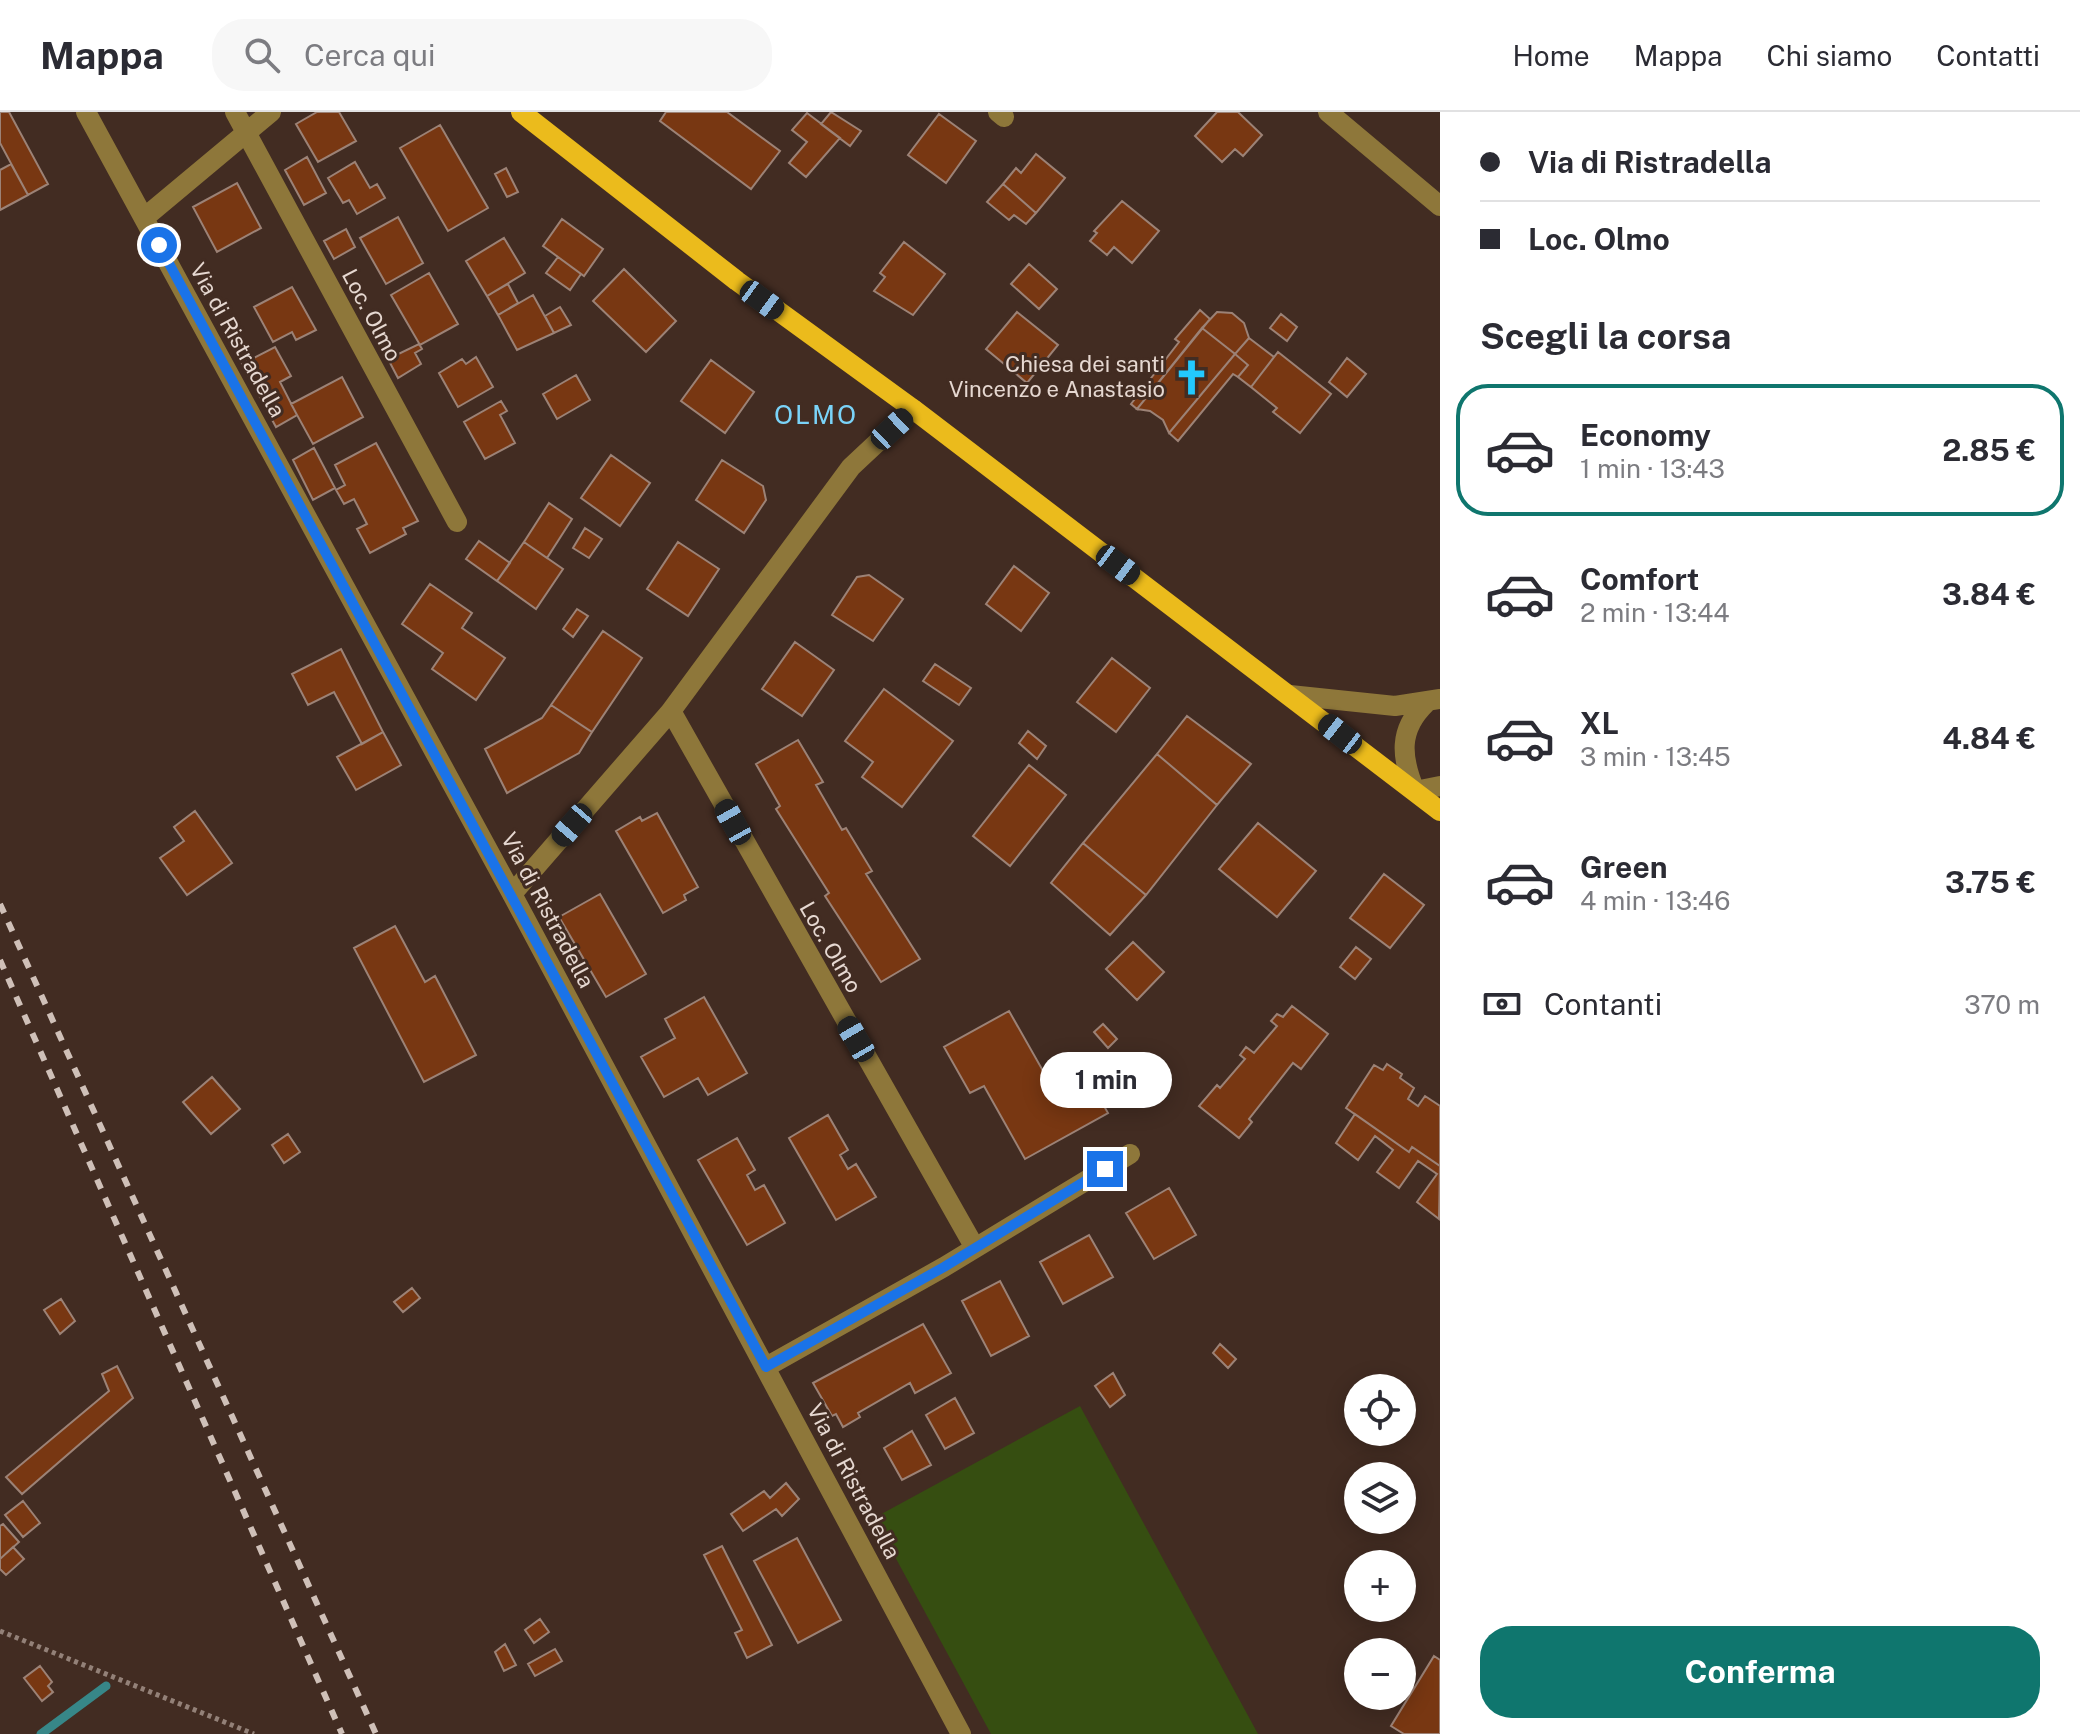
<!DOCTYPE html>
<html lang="it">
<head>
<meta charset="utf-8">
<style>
  body { margin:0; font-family:"Public Sans",sans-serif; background:#f7f7f7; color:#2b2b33; height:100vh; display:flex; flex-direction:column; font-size:30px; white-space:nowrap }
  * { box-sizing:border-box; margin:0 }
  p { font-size:26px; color:#7c7c81 }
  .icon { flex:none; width:44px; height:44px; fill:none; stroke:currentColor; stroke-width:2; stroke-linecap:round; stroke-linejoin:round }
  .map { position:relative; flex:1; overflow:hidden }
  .side { display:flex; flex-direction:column; background:#fff; width:640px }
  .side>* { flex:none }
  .hud { display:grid; align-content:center; height:176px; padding:0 40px; background:#fff }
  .controls { position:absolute; left:1344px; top:1262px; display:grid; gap:16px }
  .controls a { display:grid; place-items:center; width:72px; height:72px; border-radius:50%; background:#fff; box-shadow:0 4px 20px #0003; font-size:40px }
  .end { position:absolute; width:36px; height:36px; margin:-18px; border:10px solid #1a73e8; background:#fff; box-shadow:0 0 0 4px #fff }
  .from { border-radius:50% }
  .bubble { position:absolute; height:56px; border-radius:28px; background:#fff; box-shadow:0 4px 20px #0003; font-size:26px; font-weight:700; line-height:56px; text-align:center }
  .car { position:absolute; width:24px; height:48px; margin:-24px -12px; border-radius:10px; box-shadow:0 0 6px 2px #0007; background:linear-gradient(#222 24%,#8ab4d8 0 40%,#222 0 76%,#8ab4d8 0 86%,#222 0) }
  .hud b { display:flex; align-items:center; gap:28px; height:76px; font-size:30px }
  .hud b+b { border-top:2px solid #e1e1e2 }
  .hud i { width:20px; height:20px; background:#2b2b33 }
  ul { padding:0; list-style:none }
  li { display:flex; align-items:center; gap:24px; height:132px; margin:0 16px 12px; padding:0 24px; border:4px solid transparent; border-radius:32px }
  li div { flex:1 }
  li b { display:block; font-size:30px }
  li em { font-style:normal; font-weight:700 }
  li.on { border-color:#0f766e }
  li>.icon { width:72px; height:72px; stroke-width:1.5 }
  h2 { padding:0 40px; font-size:36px; line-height:96px }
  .pay { display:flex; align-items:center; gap:20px; height:88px; padding:0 40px; font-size:30px }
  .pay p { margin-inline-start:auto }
  .action { display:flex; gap:16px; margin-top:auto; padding:16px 40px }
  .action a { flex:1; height:92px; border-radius:32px; background:#0f766e; color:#fff; font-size:32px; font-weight:700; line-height:92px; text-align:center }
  header { display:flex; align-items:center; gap:48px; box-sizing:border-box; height:112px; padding:0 40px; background:#fff; border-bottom:2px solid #e1e1e2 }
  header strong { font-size:38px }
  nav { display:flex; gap:44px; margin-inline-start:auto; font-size:28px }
  .search { width:560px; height:72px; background:#f7f7f7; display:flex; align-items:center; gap:20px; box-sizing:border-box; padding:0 28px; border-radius:32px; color:#7c7c81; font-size:30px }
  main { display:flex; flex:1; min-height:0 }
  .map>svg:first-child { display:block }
</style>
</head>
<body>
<header>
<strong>Mappa</strong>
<div class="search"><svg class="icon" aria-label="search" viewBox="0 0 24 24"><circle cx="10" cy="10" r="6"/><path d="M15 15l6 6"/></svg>Cerca qui</div>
<nav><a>Home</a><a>Mappa</a><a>Chi siamo</a><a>Contatti</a></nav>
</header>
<main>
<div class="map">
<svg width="1440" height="1622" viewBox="0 0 1440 1622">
  <rect width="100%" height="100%" fill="#422c22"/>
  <!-- green -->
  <path fill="#364e11" d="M1080,1294L1258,1622H991L874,1406Z"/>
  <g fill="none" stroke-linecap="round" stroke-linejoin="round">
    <!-- stream -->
    <path stroke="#378788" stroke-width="9" d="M41,1622L106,1574"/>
  </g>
  <!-- building -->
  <path fill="#783712" stroke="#9c8276" stroke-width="2" d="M0,0H9L48,72L28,83L0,31Z
    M317,0H339L356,29L318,50L296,12Z
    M666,0H727L780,39L751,77L660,9Z
    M831,0L861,19L850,34L821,12Z
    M1217,0H1238L1262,23L1243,44L1235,37L1222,50L1195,24Z
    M807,1L840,26L806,65L789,51L807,30L792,18Z
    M939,2L976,29L946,71L908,43Z
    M440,13L488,96L448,119L400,36Z
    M1036,42L1065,66L1036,101L1003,72L1016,56L1021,61Z
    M307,45L326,81L304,93L285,58Z
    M355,50L370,76L377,72L385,86L357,102L349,88L343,91L328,66Z
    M11,52L28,83L0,98V58Z
    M506,56L518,80L507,85L495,62Z
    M237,71L261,116L217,140L193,95Z
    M1003,72L1036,101L1026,112L1014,103L1009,108L987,90Z
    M1122,89L1159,119L1132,151L1114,135L1107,143L1090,129L1097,121L1094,119Z
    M398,105L423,151L386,172L360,126Z
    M562,107L603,137L584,164L543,134Z
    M346,117L355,135L334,147L324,129Z
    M504,126L525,161L487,184L466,149Z
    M904,130L945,162L913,203L874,179L885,165L880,161Z
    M558,145L581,162L570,178L546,161Z
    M1029,152L1057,177L1039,197L1011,172Z
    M624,157L676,209L646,240L593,189Z
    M429,161L458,212L420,233L391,183Z
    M508,172L518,191L498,203L487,184Z
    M292,175L316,218L296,228L292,220L273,230L254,195Z
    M533,183L554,221L517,238L498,203Z
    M560,195L571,213L554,221L545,204Z
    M1200,198L1210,207L1137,297L1131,292L1179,230L1175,227Z
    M1017,200L1058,233L1027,271L986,237Z
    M1217,200L1232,201L1244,211L1249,226L1235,242L1202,216Z
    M1281,202L1297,215L1287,229L1270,216Z
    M1202,216L1235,242L1169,321L1163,308L1150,299L1137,297Z
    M1249,226L1274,245L1251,275L1238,265L1248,253L1235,242Z
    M419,232L422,237L415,241L421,252L398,266L388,247Z
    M275,235L291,264L280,270L297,303L276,315L242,252Z
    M1278,240L1331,282L1300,321L1273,300L1277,296L1251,275Z
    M1235,242L1248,253L1238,265L1233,262L1178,329L1169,321Z
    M476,245L493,275L458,295L439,261L462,247L466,252Z
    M1347,246L1366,262L1347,285L1329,270Z
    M711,248L754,280L725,321L681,289Z
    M576,263L590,288L557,307L543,282Z
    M342,265L363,305L313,332L291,292Z
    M501,289L507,299L500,303L515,331L485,347L464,310Z
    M376,331L418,409L403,416L406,422L370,441L357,417L367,412L354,387L344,392L336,378L345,373L335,353Z
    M314,336L335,376L313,388L293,348Z
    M611,343L650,371L620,414L581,386Z
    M722,348L763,374L766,388L744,421L696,388Z
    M549,391L572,407L547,446L524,430Z
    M585,416L602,427L589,446L573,436Z
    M479,429L510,451L497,469L466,447Z
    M524,430L563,457L536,497L497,469Z
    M678,430L719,457L688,504L647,477Z
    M1014,454L1049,481L1021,519L986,492Z
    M869,463L903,487L873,529L832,503L857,465Z
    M430,472L472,501L462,516L505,546L476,588L432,557L443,541L402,512Z
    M577,497L588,504L573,525L563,517Z
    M603,519L642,546L592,620L551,593Z
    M795,530L834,558L802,604L762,577Z
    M341,537L383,620L362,632L334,580L308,593L292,562Z
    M1112,546L1150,576L1116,620L1077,590Z
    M935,552L971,576L959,593L923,569Z
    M884,577L953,629L902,695L862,665L873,650L845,629Z
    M551,593L592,620L579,641L507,681L485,637L542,606Z
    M1187,604L1251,652L1217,693L1157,642Z
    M1028,619L1046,634L1037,647L1019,631Z
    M383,620L401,653L356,678L337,645Z
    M798,628L823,670L816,673L842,718L846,716L872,759L866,762L920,847L881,870L825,784L829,781L776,697L780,694L756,652Z
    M1157,642L1217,693L1146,783L1083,731Z
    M1029,653L1066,683L1010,754L973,724Z
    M195,699L232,751L187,783L160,746L184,729L174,715Z
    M657,701L698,775L684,783L686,788L663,801L616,719L640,705L642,709Z
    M1258,711L1316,759L1277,805L1219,757Z
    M1083,731L1146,783L1110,823L1051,771Z
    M1384,762L1424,793L1390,836L1350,806Z
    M600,782L646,862L606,885L559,805Z
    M395,814L425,870L435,864L476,943L424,970L354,836Z
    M1133,830L1164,860L1137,888L1106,857Z
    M1356,835L1371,847L1355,867L1340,855Z
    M704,885L747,961L708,983L698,966L664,985L641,945L675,926L665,907Z
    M1292,894L1328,922L1301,957L1293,951L1249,1007L1252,1010L1239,1026L1199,994L1217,973L1220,976L1245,947L1240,943L1246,935L1254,941L1277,914L1271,909L1277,902L1283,905Z
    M1009,899L1047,966L1078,948L1108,1001L1025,1047L984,974L970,981L944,935Z
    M1103,912L1117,927L1108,936L1094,920Z
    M1387,952L1402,962L1400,966L1414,976L1408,987L1418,994L1425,984L1440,994V1054L1412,1035L1409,1040L1346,996L1374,953L1383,958Z
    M212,965L240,997L211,1022L183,990Z
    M1355,1002L1409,1040L1412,1035L1440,1054L1439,1107L1417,1090L1437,1062L1418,1049L1399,1076L1377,1060L1393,1038L1375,1024L1358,1048L1336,1031Z
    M828,1003L848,1038L840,1043L848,1057L856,1052L876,1085L836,1108L789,1026Z
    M288,1022L300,1040L284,1051L272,1033Z
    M737,1026L755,1058L747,1063L755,1078L764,1073L785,1111L747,1133L698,1048Z
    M1169,1076L1196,1123L1154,1147L1126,1101Z
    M1089,1123L1113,1165L1063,1192L1040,1150Z
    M1000,1169L1029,1224L991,1244L962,1189Z
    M412,1176L420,1186L403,1200L394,1190Z
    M61,1187L75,1209L60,1222L44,1198Z
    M923,1212L951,1261L915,1281L910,1271L858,1301L860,1305L843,1315L836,1302L832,1304L813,1271Z
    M1220,1232L1236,1247L1228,1256L1213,1241Z
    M117,1254L133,1286L22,1382L6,1365L109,1279L102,1262Z
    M1113,1261L1125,1283L1110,1295L1095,1274Z
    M955,1286L974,1321L945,1337L926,1303Z
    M912,1319L931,1353L902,1368L884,1336Z
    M786,1371L799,1387L782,1404L776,1397L743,1419L731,1402L764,1379L770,1386Z
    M23,1389L40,1411L23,1425L5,1403Z
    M3,1412L19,1430L0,1447V1414Z
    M797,1426L841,1508L798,1531L754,1449Z
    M722,1434L772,1533L747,1546L735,1521L742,1518L704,1443Z
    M13,1435L24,1447L6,1463L0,1457V1447Z
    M540,1507L549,1520L534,1531L525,1518Z
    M505,1532L516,1553L504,1559L495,1540Z
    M555,1537L562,1549L535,1564L528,1552Z
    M1434,1544L1440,1548V1622H1404L1391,1614Z
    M40,1554L52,1570L48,1574L53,1580L42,1589L24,1566Z"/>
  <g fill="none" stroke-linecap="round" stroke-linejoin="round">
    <!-- path -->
    <path stroke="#938178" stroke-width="5" stroke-dasharray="4 4" stroke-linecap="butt" d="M0,1519L254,1622"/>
    <!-- minor -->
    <path stroke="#8e773a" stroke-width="20" d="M86,0L512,782L961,1622
      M235,0L457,410
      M998,0L1004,5
      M1328,0L1440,94
      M144,106L271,0
      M1290,583L1395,594L1440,587
      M1426,591C1398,618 1401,645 1415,679L1440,674
      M671,599L975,1136
      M512,782L671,599L851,355L913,297
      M766,1255L944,1155L1130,1042"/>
    <!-- major -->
    <path stroke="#ebbb1c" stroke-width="20" d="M521,0L737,169L913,297L1440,699"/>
    <!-- rail -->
    <path stroke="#cfc0b8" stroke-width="6" stroke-dasharray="10 10" stroke-linecap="butt" d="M0,792L376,1622
      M0,848L342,1622"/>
  </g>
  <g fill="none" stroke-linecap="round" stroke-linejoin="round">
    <!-- route -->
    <path stroke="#1a73e8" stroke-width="10" d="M159,133L766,1255L944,1155L1105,1057"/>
  </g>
  <!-- icons -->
  <defs>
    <symbol id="church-bare" viewBox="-9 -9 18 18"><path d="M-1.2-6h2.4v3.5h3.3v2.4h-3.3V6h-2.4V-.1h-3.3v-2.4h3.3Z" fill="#23c9fe" stroke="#422c22" stroke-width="2.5" paint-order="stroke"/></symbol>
  </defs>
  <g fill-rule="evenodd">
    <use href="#church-bare" x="1166" y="240" width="51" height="51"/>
  </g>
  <g text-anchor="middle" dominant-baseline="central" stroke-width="6" stroke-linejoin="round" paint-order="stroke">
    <!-- street labels -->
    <g font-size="22" fill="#e6d8d1" stroke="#422c22">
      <text transform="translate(372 203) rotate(62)">Loc. Olmo</text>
      <text transform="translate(238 228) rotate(61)">Via di Ristradella</text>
      <text transform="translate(548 798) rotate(62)">Via di Ristradella</text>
      <text transform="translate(831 835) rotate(60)">Loc. Olmo</text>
      <text transform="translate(854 1369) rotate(62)">Via di Ristradella</text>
    </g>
    <!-- poi labels -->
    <g font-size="22" fill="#e6d8d1" stroke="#422c22" text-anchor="end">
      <text x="1165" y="252">Chiesa dei santi<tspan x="1165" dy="25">Vincenzo e Anastasio</tspan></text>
    </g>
    <!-- quarter labels -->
    <g font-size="26" letter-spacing="2" fill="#7ad3f8" stroke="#422c22">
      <text x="816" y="302">OLMO</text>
    </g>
  </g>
</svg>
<div class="controls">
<a><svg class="icon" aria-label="locate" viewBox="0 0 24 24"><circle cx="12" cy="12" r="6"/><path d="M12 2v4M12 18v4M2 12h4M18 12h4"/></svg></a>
<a><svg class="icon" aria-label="layers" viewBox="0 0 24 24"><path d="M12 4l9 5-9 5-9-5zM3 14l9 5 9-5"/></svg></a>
<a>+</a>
<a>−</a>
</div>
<i class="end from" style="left:159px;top:133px"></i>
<i class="end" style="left:1105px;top:1057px"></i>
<div class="bubble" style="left:1040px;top:940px;width:132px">1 min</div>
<i class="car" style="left:762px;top:188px;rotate:126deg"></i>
<i class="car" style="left:892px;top:317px;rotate:47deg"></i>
<i class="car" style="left:1118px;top:453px;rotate:127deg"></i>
<i class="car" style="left:1340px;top:622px;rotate:308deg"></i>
<i class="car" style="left:733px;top:710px;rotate:331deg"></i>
<i class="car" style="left:572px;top:713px;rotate:221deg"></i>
<i class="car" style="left:856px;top:927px;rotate:330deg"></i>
</div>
<section class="side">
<div class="hud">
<b><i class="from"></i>Via di Ristradella</b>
<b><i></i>Loc. Olmo</b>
</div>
<h2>Scegli la corsa</h2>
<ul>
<li class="on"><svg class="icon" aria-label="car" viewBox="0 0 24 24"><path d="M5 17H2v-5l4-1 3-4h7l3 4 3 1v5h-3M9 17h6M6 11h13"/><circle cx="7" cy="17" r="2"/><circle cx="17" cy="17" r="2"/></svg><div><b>Economy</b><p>1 min · 13:43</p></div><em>2.85 €</em></li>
<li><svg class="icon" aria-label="car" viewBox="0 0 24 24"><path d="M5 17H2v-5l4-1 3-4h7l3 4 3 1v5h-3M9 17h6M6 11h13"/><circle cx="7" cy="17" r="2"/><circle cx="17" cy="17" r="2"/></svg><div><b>Comfort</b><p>2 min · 13:44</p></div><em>3.84 €</em></li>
<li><svg class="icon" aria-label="car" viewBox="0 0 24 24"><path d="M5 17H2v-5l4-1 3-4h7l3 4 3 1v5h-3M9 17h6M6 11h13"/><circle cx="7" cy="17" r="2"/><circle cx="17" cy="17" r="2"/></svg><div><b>XL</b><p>3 min · 13:45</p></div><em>4.84 €</em></li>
<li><svg class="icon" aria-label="car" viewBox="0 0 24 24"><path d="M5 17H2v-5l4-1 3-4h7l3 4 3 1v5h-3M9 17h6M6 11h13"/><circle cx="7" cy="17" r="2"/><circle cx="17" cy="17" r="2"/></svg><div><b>Green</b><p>4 min · 13:46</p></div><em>3.75 €</em></li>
</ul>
<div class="pay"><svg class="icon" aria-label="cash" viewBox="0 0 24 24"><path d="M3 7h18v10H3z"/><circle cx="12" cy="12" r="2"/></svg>Contanti<p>370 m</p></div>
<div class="action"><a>Conferma</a></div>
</section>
</main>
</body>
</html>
